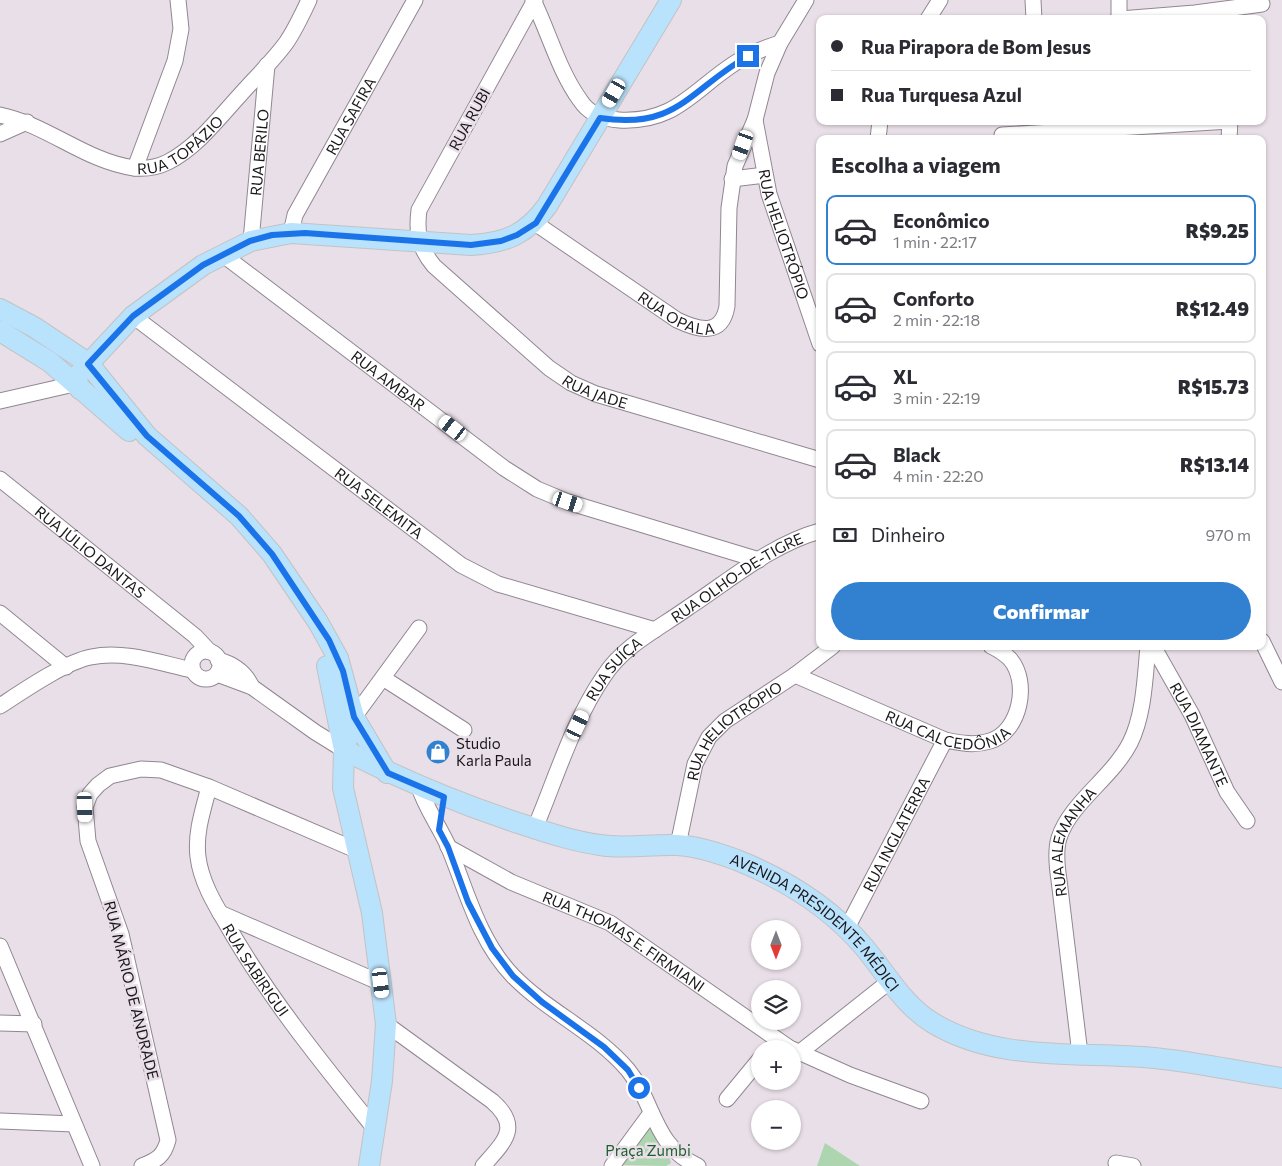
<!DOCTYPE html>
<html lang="pt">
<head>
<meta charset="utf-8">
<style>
  body { margin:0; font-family:Commissioner,sans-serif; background:#f2f2f3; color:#2b2b33; height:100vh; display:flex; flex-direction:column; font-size:19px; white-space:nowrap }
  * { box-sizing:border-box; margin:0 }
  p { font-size:16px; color:#7c7c81 }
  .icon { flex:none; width:28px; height:28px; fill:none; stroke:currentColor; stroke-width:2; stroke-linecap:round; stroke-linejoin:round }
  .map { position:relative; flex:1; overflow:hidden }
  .drawer { position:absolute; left:816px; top:135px; width:450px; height:515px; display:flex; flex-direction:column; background:#fff; border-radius:10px; box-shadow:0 1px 4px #0004 }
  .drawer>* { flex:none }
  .top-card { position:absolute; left:816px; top:15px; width:450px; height:110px; border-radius:10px; box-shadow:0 1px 4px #0004; display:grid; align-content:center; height:110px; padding:0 15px; background:#fff }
  .needle { width:32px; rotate:180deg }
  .buttons { position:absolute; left:751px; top:920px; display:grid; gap:10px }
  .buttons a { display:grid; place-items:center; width:50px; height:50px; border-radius:50%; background:#fff; box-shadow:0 1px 4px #0004; font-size:25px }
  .end { position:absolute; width:22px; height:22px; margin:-11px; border:6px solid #1a73e8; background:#fff; box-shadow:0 0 0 2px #fff }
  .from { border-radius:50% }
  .car { position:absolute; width:15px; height:30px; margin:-15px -8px; border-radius:6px; box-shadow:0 0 4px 1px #0007; background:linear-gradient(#fff 24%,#345 0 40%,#fff 0 76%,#345 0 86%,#fff 0) }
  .top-card b { display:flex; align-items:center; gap:18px; height:48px; font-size:19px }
  .top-card b+b { border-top:1px solid #e1e1e2 }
  .top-card i { width:12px; height:12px; background:#2b2b33 }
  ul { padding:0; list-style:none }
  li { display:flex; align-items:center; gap:15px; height:70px; margin:0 10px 8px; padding:0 5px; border:2px solid #e1e1e2; border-radius:10px }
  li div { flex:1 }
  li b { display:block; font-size:19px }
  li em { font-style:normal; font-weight:800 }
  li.current { border-color:#3281d1 }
  li>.icon { width:45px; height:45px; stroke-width:1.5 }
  h2 { padding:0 15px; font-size:22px; line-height:60px }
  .pay { display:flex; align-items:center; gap:12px; height:55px; padding:0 15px; font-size:19px }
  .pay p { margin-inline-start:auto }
  .button { display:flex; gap:10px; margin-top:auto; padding:10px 15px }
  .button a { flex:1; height:58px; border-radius:30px; background:#3281d1; color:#fff; font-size:20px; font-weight:800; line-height:58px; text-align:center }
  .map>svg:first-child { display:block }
</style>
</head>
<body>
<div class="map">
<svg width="1282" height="1166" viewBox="0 0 1282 1166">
  <rect width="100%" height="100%" fill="#e9dfe8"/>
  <!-- green -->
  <path fill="#add5b0" d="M644,1126L653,1127L668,1153L671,1163L666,1166L620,1165Z
    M825,1143L860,1166H817Z"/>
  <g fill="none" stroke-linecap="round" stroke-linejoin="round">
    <defs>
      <g id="minor">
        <path d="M533,0C549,33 559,71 580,100C589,114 602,119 619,120C675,123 692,91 735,63C749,54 764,48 780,43"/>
        <path id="s1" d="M535,0L419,210C416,233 419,248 434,266L549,368L571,383L596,394L820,460"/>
        <path d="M1033,0L1034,19"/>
        <path d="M1119,0V19"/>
        <path d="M928,19L940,0"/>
        <path d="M1120,19L1195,13L1262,4"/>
        <path id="s2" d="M0,115C48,125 85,161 134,168C145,169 158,167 168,162C197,147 218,119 240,95C255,78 272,62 286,43C295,30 302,15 309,0"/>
        <path id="s3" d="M755,120L769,194L820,344"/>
        <path d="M0,134L27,122"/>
        <path d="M1002,135L1230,121"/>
        <path d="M878,139L880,121"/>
        <path d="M1229,139L1230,121"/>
        <path d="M135,168L175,61L181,29L178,0"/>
        <path d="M732,179L765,175"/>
        <path id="s4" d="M535,223L677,320C698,330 722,337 727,306L729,208L735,166L755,120L767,73L780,43L806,0"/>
        <path id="s5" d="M291,233L295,215L415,0"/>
        <path id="s6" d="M251,241L267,65"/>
        <path id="s7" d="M222,254L504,468L537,489L568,502L759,560"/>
        <path id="s8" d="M133,316L461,565L498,584L655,630"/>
        <path d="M0,401L74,384"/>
        <path id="s9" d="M0,479L195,636L210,652"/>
        <path d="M0,613L66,667"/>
        <path d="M1262,641L1282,682"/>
        <path id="s10" d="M1153,646L1192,715L1227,792L1247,821"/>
        <circle cx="206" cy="665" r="14"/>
        <path d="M218,660C234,664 245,672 252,687"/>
        <path d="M217,674L252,687L315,732L344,750"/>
        <path id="s11" d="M795,675L945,740C960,743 974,746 990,741C1020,732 1030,682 1010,659C1005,654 997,649 991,646"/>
        <path d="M383,678L464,730"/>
        <path d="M0,706C23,691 65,662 91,657C124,650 160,663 192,670"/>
        <path d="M354,717L419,628"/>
        <path id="s12" d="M209,787C203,810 195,833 198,857C201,881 214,903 226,923C268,997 322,1063 375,1129"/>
        <path d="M419,787C426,809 440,827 449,848C467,892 479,941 513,976C548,1012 596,1032 628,1070C655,1103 653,1146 698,1166"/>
        <path id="s13" d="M535,828C556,778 573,721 604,676C624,645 660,628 689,607C730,580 772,544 820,531"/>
        <path id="s14" d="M678,845L695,764L709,737L725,721L795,675L833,646"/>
        <path id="s15" d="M448,847L511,882L610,923L791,1049"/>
        <path d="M220,913L381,983"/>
        <path id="s16" d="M847,928L945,740"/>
        <path d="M0,946L92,1166"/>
        <path d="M0,1023L34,1024"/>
        <path d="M386,1024L492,1101C522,1127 504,1142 483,1166"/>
        <path d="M792,1049L850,1075L921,1101"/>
        <path d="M799,1053L890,981"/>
        <path id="s17" d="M1080,1054L1059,880C1057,867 1055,851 1059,838C1070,803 1112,778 1130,743C1144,715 1145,678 1148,646"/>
        <path d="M727,1099L760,1059"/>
        <path d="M0,1121L74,1124"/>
        <path d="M1116,1163L1133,1166"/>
        <path d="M142,1166C157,1160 164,1156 168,1140L121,934L88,841L85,807L90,794L98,785L110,776L141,769L161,770L209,787L356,850"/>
        <path d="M612,1166L651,1113"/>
      </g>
      <g id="major">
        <path d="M0,309L34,327L88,363L147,436L239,516L272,554L318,622L338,658L354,717L344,750L343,788L372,913L386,1024L382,1081L369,1166"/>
        <path d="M0,331L50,362L129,431"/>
        <path d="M80,389L77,383L78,375L133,316L203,265L251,241L291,233L471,245C506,243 527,234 547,206L671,0"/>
        <path d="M327,666L343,745"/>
        <path d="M354,717L387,773"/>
        <path id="s18" d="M344,750C400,779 455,802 515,822C543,831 571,841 600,845C626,849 651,844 677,845C697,846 718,853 737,860C784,879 831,908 864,947C886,973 903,1005 933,1023C999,1063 1081,1051 1154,1058C1197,1062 1239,1072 1282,1078"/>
      </g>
    </defs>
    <!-- minor casing -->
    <use href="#minor" stroke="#908790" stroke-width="17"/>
    <!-- major casing -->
    <use href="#major" stroke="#c3c3c3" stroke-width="22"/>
    <!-- minor -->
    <use href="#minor" stroke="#fff" stroke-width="15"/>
    <!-- major -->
    <use href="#major" stroke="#b9e2fc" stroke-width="20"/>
  </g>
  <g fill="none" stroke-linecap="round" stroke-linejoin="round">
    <!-- route -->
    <path stroke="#1a73e8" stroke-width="6" d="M639,1088L628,1070L604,1047L542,1002L513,976L492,948L468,902L448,847L439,830L444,797L388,773L354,717L343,671L329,640L272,554L239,516L147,436L88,364L133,316L203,265L250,241L272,235L305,233L471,245L501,241L517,235L536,223L600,118C677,130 689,90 748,56"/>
  </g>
  <!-- icons -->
  <defs>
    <symbol id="shop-disc" viewBox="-11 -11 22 22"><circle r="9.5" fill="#3281d1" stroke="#e9dfe8"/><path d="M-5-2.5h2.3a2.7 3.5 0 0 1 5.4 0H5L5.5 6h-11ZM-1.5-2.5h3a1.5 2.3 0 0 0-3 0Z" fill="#fff"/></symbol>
  </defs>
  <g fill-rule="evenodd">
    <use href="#shop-disc" x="424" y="738" width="28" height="28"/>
  </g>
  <g text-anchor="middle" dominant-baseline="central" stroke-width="5" stroke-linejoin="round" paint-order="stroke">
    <!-- street labels -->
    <g font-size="15" fill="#1a171a" stroke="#e9dfe8">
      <text stroke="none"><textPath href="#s5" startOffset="132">RUA SAFIRA</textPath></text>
      <text transform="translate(469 119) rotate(-61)">RUA RUBI</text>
      <text stroke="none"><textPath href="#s2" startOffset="198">RUA TOPÁZIO</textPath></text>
      <text stroke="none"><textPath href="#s6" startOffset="89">RUA BERILO</textPath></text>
      <text stroke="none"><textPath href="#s3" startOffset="118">RUA HELIOTRÓPIO</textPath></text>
      <text stroke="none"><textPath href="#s4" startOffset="169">RUA OPALA</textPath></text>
      <text stroke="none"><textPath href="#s7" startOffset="209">RUA AMBAR</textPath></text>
      <text stroke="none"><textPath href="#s1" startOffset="506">RUA JADE</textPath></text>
      <text stroke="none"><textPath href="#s8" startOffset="309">RUA SELEMITA</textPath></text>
      <text stroke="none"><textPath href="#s9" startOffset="116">RUA JÚLIO DANTAS</textPath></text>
      <text stroke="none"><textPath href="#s13" startOffset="334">RUA OLHO-DE-TIGRE</textPath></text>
      <text stroke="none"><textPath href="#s13" startOffset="179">RUA SUÍÇA</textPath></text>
      <text stroke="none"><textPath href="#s11" startOffset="165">RUA CALCEDÔNIA</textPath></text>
      <text stroke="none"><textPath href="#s14" startOffset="134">RUA HELIOTRÓPIO</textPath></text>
      <text stroke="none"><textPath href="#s10" startOffset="100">RUA DIAMANTE</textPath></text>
      <text stroke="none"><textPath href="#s16" startOffset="106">RUA INGLATERRA</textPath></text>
      <text stroke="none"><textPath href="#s17" startOffset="218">RUA ALEMANHA</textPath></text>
      <text stroke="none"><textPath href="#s18" startOffset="514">AVENIDA PRESIDENTE MÉDICI</textPath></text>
      <text stroke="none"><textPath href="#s15" startOffset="200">RUA THOMAS E. FIRMIANI</textPath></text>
      <text stroke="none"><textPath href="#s12" startOffset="199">RUA SABIRIGUI</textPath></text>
      <text transform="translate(132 990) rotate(76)">RUA MÁRIO DE ANDRADE</text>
    </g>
    <!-- poi labels -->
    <g font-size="15" fill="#1a171a" stroke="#e9dfe8" text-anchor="start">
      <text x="456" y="743">Studio<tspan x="456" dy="17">Karla Paula</tspan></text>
    </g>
    <!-- park labels -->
    <g font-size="15" fill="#1e602b" stroke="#e9dfe8">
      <text x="648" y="1150">Praça Zumbi</text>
    </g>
  </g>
</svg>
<div class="buttons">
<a><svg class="needle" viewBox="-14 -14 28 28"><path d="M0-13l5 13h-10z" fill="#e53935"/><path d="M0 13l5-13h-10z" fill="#7c7c81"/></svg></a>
<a><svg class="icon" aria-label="layers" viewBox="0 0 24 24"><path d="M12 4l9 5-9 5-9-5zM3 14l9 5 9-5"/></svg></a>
<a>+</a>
<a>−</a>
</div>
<i class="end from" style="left:639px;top:1088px"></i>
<i class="end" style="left:748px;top:56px"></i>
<i class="car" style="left:614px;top:93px;rotate:210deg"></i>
<i class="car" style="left:743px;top:145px;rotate:200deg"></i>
<i class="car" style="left:453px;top:428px;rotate:308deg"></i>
<i class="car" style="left:568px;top:502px;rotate:108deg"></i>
<i class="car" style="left:578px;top:725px;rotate:25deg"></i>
<i class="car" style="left:85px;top:807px;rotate:178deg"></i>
<i class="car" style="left:381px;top:983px;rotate:173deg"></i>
<div class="top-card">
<b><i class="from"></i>Rua Pirapora de Bom Jesus</b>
<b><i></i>Rua Turquesa Azul</b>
</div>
<section class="drawer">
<h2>Escolha a viagem</h2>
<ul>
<li class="current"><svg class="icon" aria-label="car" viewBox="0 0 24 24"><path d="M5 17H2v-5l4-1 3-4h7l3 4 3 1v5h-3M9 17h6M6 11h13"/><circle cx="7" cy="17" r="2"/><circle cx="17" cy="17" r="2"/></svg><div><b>Econômico</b><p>1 min · 22:17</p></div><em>R$9.25</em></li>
<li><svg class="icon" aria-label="car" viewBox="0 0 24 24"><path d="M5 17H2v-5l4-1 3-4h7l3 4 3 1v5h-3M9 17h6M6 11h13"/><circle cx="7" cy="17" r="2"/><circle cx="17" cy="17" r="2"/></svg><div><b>Conforto</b><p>2 min · 22:18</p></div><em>R$12.49</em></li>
<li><svg class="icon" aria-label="car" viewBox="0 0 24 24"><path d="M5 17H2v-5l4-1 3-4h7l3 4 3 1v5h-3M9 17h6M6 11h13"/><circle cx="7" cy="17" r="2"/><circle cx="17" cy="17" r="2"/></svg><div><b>XL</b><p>3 min · 22:19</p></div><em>R$15.73</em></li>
<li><svg class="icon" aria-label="car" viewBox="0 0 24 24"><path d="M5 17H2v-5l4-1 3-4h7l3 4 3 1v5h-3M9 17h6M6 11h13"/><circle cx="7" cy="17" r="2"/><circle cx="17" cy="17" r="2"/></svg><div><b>Black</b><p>4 min · 22:20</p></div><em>R$13.14</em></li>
</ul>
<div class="pay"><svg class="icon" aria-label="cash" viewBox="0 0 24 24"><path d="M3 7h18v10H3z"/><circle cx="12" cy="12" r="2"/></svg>Dinheiro<p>970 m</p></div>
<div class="button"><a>Confirmar</a></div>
</section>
</div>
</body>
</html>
